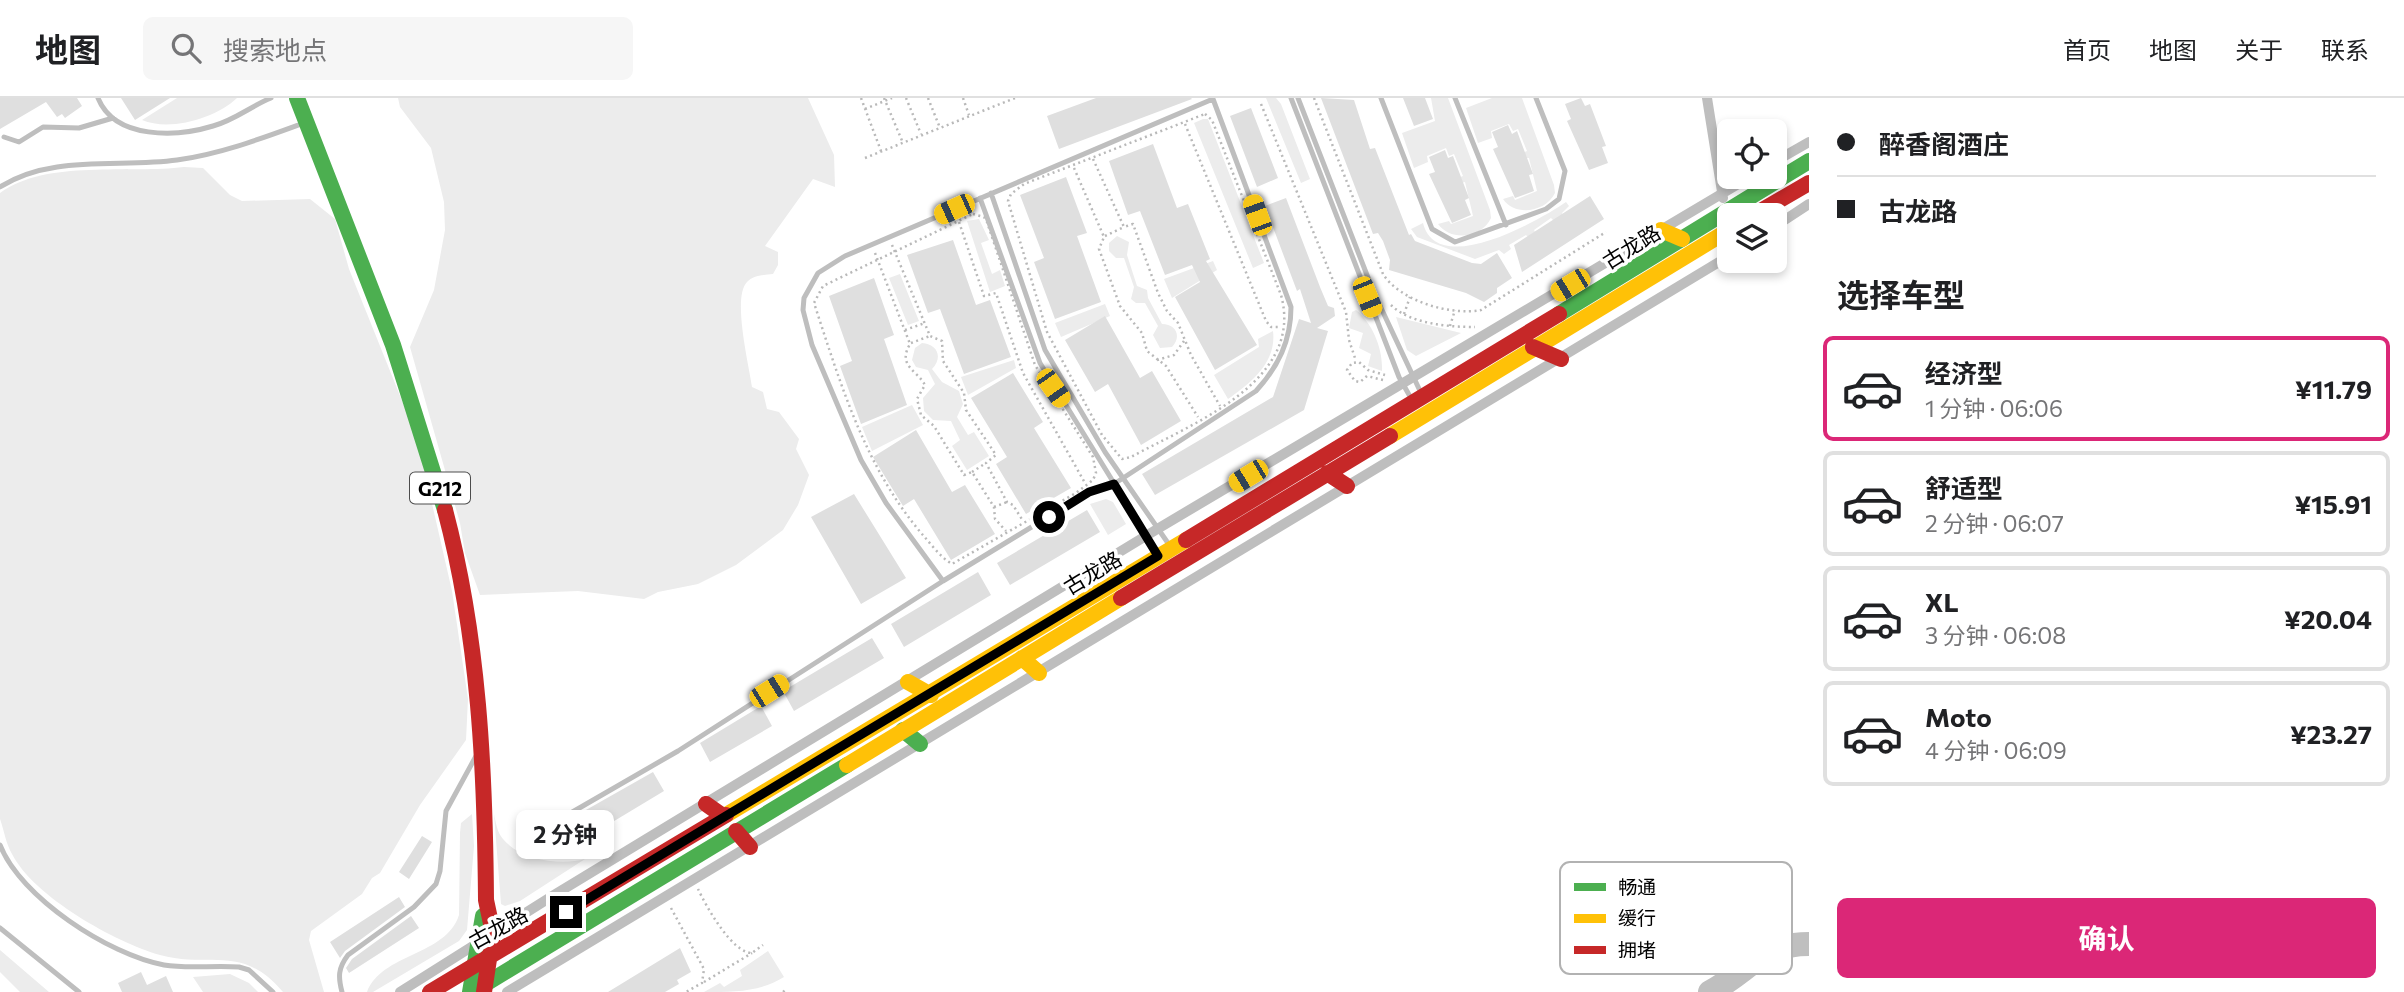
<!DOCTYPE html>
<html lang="zh">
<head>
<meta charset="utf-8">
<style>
  body { margin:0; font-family:Commissioner,"Noto Sans SC",sans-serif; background:#f6f6f6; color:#202124; height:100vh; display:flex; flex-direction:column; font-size:26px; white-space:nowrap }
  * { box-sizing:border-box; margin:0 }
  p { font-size:23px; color:#757577 }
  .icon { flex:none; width:38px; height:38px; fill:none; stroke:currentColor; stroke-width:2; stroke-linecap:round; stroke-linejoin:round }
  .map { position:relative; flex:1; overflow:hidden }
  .panel { display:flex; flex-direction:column; background:#fff; width:595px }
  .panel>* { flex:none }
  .banner { display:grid; align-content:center; height:154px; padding:0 28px; background:#fff }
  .buttons { position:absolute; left:1717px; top:21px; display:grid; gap:14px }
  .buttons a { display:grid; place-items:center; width:70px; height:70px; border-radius:10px; background:#fff; box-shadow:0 4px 10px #0003; font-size:35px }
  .end { position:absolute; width:32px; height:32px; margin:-16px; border:9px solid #000; background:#fff; box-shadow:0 0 0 4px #fff }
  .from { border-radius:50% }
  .bubble { position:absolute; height:49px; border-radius:10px; background:#fff; box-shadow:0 4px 10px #0003; font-size:23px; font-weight:700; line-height:49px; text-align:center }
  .car { position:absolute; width:21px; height:42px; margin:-21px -10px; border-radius:9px; box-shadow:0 0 5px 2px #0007; background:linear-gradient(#f5c518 24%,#345 0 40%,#f5c518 0 76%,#345 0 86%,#f5c518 0) }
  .banner b { display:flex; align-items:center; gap:24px; height:66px; font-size:26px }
  .banner b+b { border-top:2px solid #e0e0e0 }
  .banner i { width:18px; height:18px; background:#202124 }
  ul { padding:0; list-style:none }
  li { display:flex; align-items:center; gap:21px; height:105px; margin:0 14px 10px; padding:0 14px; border:4px solid #e0e0e0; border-radius:10px }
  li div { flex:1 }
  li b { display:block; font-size:26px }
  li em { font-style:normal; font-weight:700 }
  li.selected { border-color:#db2777 }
  li>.icon { width:63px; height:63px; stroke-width:1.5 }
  h2 { padding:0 28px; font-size:32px; line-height:84px }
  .primary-button { display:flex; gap:14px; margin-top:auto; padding:14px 28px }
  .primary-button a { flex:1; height:80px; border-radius:10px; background:#db2777; color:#fff; font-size:28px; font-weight:700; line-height:80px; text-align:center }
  header { display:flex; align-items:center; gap:42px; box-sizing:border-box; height:98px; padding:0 35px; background:#fff; border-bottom:2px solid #e0e0e0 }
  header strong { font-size:33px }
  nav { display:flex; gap:38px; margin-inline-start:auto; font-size:24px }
  .search { width:490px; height:63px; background:#f6f6f6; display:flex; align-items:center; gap:18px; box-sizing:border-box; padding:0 24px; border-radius:10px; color:#757577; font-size:26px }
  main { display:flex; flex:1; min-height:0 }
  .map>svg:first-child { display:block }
</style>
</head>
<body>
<header>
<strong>地图</strong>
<div class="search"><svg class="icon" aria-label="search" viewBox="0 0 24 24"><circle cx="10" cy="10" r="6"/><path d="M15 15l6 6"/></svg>搜索地点</div>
<nav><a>首页</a><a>地图</a><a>关于</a><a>联系</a></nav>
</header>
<main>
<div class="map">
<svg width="1809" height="894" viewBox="0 0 1809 894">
  <rect width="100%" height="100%" fill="#fff"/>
  <!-- green -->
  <path fill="#ececec" d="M177,0H237C216,20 170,34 142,22Z
    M398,0H808L834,57L835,89L813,81L765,148L778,154V167L773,176C764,177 753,177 747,184C732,199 749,267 752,289L763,294L767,311L779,314L799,341L796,351L809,377L798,407L783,432L736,467L698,486L658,494L644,501L578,493L480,497L465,455L460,425L410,249L434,192L445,132L444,104L431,50L400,9Z
    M1266,0H1276L1281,6L1310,81L1301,85Z
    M1431,0H1448L1490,112L1491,120C1482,140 1451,144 1438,126L1449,123L1451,126L1473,118L1465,84L1461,85L1458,80L1463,78L1454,56L1449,58L1446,50L1427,58L1428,64L1414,70L1402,35L1435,23Z
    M1492,0H1522L1554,87L1555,95C1546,114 1515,119 1503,101L1513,98L1515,102L1537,93L1529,60H1525L1522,55L1527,53L1518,31L1513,33L1509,26L1491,33L1492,40L1478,45L1466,10Z
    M1203,21H1208L1264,165L1253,170L1194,25Z
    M184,69L203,70L230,97L242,103L310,101L335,121L349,171L417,340L452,493L468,601L466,642L420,707L380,775L372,780L362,796L311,833L309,842L324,894H283C241,845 212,871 160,857C115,844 34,799 12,756C6,746 4,732 0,721V95C46,61 131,76 184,69Z
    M1566,104L1569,108L1562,115L1564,119L1556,125L1551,120L1534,132L1536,136L1530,141L1526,137L1509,147L1511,151L1504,156L1499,152L1475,161L1417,139L1411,131L1423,125C1437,181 1540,122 1566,104Z
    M979,121L989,142L981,145L992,176L1000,172L1005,188L990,194L967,123Z
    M1117,138L1129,144L1127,157L1137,188L1147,192L1148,200L1162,226C1176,226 1182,238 1172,249L1160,250L1153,237L1158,228L1145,205H1136L1131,201L1134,189L1124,160H1116L1109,153V145Z
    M1213,163L1217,172L1172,200L1164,181Z
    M900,176L919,223L908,227L889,180Z
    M1105,206L1110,218L1061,239L1055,225Z
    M1356,212C1373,226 1383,251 1382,273L1368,268L1371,256L1359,250L1363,235L1349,230L1352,214Z
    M1396,219L1461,235L1416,258L1407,252Z
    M1273,233C1277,264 1251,285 1228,301L1214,277L1259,249L1258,241Z
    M922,245C938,246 943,260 932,271L942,284L959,293L963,306L957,319L968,337L974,334L989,358L967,372L952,348L960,342L951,323L933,322L924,313L923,300L935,286L928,272L916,269L912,262L915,250Z
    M1014,262L1016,270L968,297L961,279Z
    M912,307L923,327L872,353L862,329Z
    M1106,401L1113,404L1126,426L1108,437L1090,406Z
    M472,716L474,748L467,832L459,843L373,894H367C382,855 446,858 459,817L460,735L461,725Z
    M494,716C496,725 497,734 503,741C520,762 561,768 585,761L520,803L505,808L501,806Z
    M0,852L49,894H20L0,874Z
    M768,853L784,879C760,894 734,894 704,894L720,885L724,889L742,878L740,872Z
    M230,876L249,885L258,894H203L193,879Z"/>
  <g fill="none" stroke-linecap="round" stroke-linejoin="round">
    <!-- river -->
    <path stroke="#bfbfbf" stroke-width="24" d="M1710,894C1750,873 1760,846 1809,846"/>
  </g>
  <!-- building -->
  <path fill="#dfdfdf" d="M0,0H77L82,8L65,20L62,16L57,19L46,4L0,31Z
    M121,0H170L135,22Z
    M1096,0H1191L1192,1L1059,51L1047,18Z
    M1321,0L1354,2L1370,51L1375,50L1409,137L1411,136L1415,143L1472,165L1481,166L1497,155L1512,180L1497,190V195L1484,204L1466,195L1389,172L1390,162L1383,143L1378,135L1373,136Z
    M1403,0H1425L1433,21L1414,28Z
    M1581,0L1585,8L1590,6L1606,48L1602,49L1608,65L1589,72L1567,23L1571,21L1565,6Z
    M1251,10L1278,80L1257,89L1230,18Z
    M1508,27L1512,36L1517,33L1533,76L1529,77L1534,93L1515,100L1493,51L1498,49L1492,34Z
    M1153,46L1177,110L1188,106L1210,161L1206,163L1257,247L1215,272L1175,199L1200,184L1192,167L1165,177L1140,113L1128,117L1109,63Z
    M1445,52L1448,60L1453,58L1469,100L1465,102L1471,117L1452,125L1429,76L1435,74L1429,59Z
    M1066,79L1087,135L1077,138L1101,204L1055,221L1034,164L1044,160L1020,97Z
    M1590,98L1604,121L1522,174L1514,147Z
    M1286,100L1320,189L1328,208L1334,210L1335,218L1317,230L1328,233L1304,312L1155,397L1142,376L1273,299L1299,221L1311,225L1300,191L1297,193L1265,108Z
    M953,142L976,207L990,202L1011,259L964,276L940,211L928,215L907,157Z
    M874,180L894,237L884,241L907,307L861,326L840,268L852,263L829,198Z
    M1105,218L1140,280L1152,273L1181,323L1141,347L1108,286L1095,294L1065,242Z
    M1013,275L1043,324L1034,330L1071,390L1026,416L996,366L1007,359L971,300Z
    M916,332L952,394L965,387L995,436L951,462L914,401L903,408L873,359Z
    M854,396L906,480L861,506L811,419Z
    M1087,412L1100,434L1010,487L997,465Z
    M978,474L991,497L904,549L891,526Z
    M872,540L884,560L794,613L783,593Z
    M761,608L772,628L710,664L700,645Z
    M653,674L664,693L576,746L563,725Z
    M422,738L432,744L409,781L399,774Z
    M399,799L405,809L345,853L340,860L330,844Z
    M411,818L419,830L349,875L346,870L352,861Z
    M680,850L691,874L677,882L679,886L665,894H608Z
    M141,874L147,887L166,878L173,894H122L118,885Z"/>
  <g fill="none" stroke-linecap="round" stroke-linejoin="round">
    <!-- path -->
    <path stroke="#b9b9b9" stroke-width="2.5" stroke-dasharray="2 3.5" stroke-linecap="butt" d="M861,0L881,53
      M884,0L903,45
      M906,0L921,36
      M928,0L940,30
      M963,0L969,17
      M1314,0L1383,176C1400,203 1451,218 1481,212L1606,134
      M1261,6L1346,214L1349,242L1356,263
      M865,11L892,0
      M1205,16L1212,22L1281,197C1305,284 1191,326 1131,359L1122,361L1102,337L1047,234L1008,103L1011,96L1024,86Z
      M1185,26L1266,223L1271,229H1281
      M865,60L1015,0
      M1093,61L1124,129L1133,126L1158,195L1167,213L1178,225L1191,257L1220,308
      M1074,70L1104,139L1099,151L1120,208L1142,235L1147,253L1166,268L1198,319
      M973,116L984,119L987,124L1035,267L1093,359L1096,375L1093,382L1076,395L952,466C940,459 931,446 922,436C865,369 841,287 814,205L823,188Z
      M959,124L984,198L996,195L1023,275L1085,385
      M1105,138L1124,129
      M892,147L930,238L942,243L943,263L964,295L966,312L996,357L986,365L1007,404L1013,407L1023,423
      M875,155L910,246C897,268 917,272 925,287L917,301L921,317L934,328L964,377L972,374L994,409L995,421L1006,433
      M1391,207C1410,226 1449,229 1475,229
      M1404,216L1410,199
      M1450,228L1455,212
      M905,232L925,225
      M911,245L930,238
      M1157,262L1174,257L1184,243
      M1383,282L1367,278L1360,284L1355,283L1347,272L1352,265L1359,264L1368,272L1385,277
      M972,374L986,365
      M994,409L1007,404
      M698,791C706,808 732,855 752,855L763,847
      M671,810L704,871L702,885L686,894
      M704,884L752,855
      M783,894L787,891"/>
    <!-- lane -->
    <path stroke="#bebebe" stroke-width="5" d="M98,0C115,42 177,39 213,28C235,22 251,8 271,0
      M1291,0L1399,279L1412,302
      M1298,0L1374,195L1421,295
      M1381,0L1432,131L1455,144L1546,111L1559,101L1565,73L1536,0
      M1455,0L1506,127
      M4,39L19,44L43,29L79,30L113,20
      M0,89C51,56 120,70 177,62C220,56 260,41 301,26
      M991,95L1045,252L1105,354L1170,448
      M980,100L1040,265L1157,455
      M943,483L886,405L861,362L812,247L803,212L804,200L818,175L845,158L1213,1
      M562,720L678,653L943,483L1089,394L1114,386L1256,293C1278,269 1291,243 1291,209L1213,1
      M0,747C20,799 109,857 164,867C188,871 214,867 239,869L249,872L273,894
      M0,830L79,894
      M342,894C338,879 338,870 348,857L414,809L436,786L440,773L446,713L476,658"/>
    <!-- street -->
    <path stroke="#bebebe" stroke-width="10" d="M1707,0L1723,100
      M1774,64L1809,44
      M1774,129L1809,106
      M400,894L554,797L1159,430L1750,79
      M507,894L1729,158"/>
    <!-- fast -->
    <path stroke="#4caf50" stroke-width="16" d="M297,0L393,247L445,412
      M1559,216L1809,63
      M903,632L920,646
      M470,894L483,818
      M472,894L847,667"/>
    <!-- slow -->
    <path stroke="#ffc107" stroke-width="16" d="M1661,132L1682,141
      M1390,338L1729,132
      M1022,560L1039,575
      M908,584L931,597
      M847,667L1121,500
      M726,717L1186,442"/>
    <!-- jam -->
    <path stroke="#c62828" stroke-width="16" d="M1754,117L1809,85
      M1533,249L1561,261
      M1327,375L1347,388
      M445,412C479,540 485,670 486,802
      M1186,442L1559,216
      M1121,500L1390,338
      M706,706L723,718
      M736,733L750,749
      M430,894L726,717
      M484,894L493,835L486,802"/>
  </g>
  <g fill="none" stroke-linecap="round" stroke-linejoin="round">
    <!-- route -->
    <path stroke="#000" stroke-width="9" d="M566,814L1158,458L1114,386L1089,394L1049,419"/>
  </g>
  <g text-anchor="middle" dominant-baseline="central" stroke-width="7" stroke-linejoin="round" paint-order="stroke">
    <!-- shield labels -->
    <rect fill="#fff" stroke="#4c4c4c" stroke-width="2" x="410" y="374.5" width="60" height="31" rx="5"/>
    <g font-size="19" font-weight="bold" fill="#000">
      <text x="440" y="390">G212</text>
    </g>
    <!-- street labels -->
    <g font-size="21" fill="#000" stroke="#fff">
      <text transform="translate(1631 148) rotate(-32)">古龙路</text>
      <text transform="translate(1092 474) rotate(-31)">古龙路</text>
      <text transform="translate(498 829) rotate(-29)">古龙路</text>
    </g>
  </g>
  <!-- legend -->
  <rect x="1560" y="764" width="232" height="112" rx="10" fill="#fff" stroke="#b2b2b2" stroke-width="2"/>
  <rect x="1574" y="785" width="32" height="8" fill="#4caf50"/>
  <rect x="1574" y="816" width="32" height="9" fill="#ffc107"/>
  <rect x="1574" y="848" width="32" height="8" fill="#c62828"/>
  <g font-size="19" fill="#000">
    <text x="1618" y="796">畅通</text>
    <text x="1618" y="827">缓行</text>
    <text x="1618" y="859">拥堵</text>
  </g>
</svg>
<div class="buttons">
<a><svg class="icon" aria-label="locate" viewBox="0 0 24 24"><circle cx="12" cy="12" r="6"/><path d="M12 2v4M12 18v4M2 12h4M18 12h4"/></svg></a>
<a><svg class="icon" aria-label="layers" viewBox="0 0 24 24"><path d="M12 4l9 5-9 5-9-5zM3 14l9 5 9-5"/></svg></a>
</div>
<i class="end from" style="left:1049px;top:419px"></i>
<i class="end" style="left:566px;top:814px"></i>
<div class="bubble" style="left:516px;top:712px;width:98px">2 分钟</div>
<i class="car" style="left:954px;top:111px;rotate:246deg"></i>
<i class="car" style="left:1257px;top:117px;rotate:340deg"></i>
<i class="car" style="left:1570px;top:187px;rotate:239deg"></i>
<i class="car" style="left:1367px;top:199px;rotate:158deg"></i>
<i class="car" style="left:1053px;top:290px;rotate:145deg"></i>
<i class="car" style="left:1248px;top:378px;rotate:239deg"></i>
<i class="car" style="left:769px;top:593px;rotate:58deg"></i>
</div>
<section class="panel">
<div class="banner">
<b><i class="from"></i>醉香阁酒庄</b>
<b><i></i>古龙路</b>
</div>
<h2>选择车型</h2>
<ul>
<li class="selected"><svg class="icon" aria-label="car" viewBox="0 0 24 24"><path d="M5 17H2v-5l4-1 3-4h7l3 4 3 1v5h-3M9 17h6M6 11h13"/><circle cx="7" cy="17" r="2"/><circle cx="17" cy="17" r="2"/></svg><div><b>经济型</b><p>1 分钟 · 06:06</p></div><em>¥11.79</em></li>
<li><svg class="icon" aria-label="car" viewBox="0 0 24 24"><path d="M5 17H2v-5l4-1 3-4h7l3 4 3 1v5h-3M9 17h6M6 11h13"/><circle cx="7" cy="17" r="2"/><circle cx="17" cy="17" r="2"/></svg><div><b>舒适型</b><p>2 分钟 · 06:07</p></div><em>¥15.91</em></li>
<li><svg class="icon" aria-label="car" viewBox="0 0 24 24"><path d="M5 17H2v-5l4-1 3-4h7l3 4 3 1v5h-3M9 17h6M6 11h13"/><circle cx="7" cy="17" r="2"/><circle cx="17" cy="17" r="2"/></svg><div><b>XL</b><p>3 分钟 · 06:08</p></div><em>¥20.04</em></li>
<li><svg class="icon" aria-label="car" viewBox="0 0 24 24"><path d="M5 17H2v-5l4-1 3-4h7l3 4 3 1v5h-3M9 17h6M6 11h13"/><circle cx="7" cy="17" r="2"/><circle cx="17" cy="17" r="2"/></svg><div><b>Moto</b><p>4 分钟 · 06:09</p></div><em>¥23.27</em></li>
</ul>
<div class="primary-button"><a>确认</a></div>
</section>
</main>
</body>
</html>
